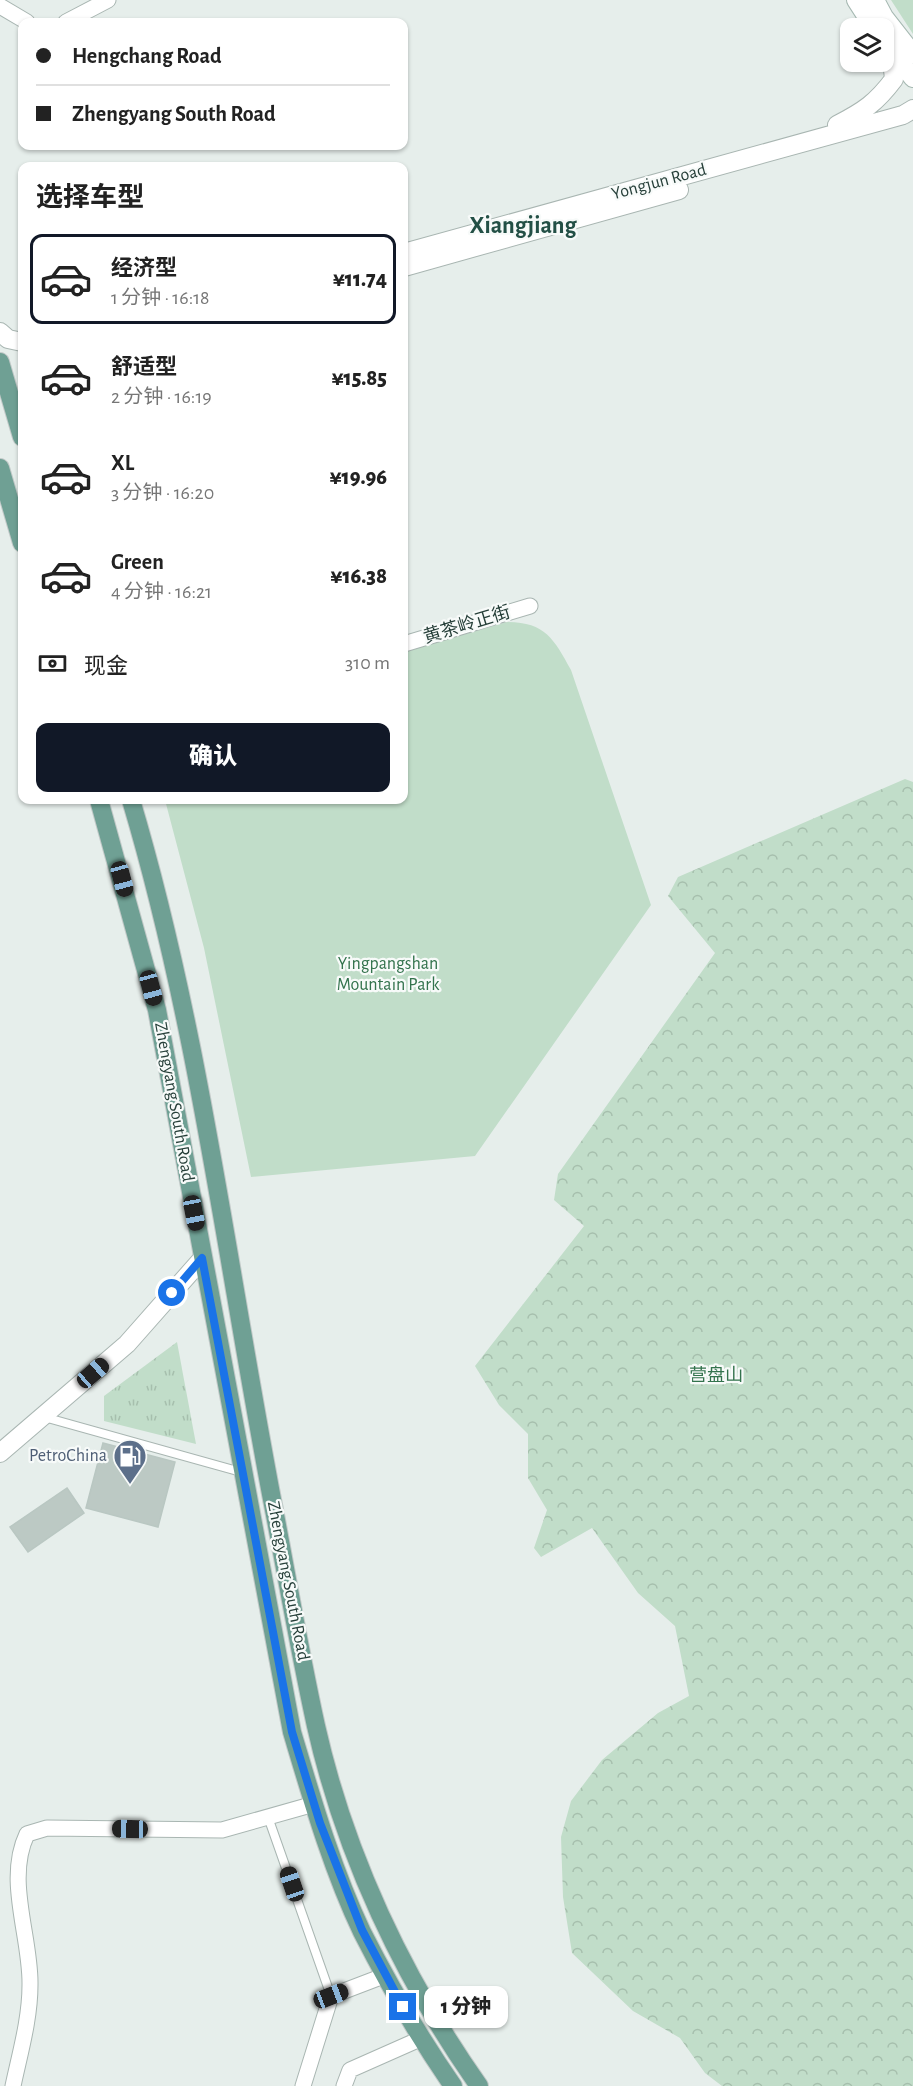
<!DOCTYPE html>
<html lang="zh">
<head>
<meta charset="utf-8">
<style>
  body { margin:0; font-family:"Alegreya Sans","Noto Sans SC",sans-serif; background:#f6f6f6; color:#222; height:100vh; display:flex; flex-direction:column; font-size:22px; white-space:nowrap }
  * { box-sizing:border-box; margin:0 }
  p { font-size:20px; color:#767676 }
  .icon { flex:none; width:33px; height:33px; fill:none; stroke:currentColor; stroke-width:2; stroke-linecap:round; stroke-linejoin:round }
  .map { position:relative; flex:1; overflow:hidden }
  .sheet { position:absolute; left:18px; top:162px; width:390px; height:642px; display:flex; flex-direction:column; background:#fff; border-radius:12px; box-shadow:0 2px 4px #0004 }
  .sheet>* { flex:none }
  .guide { position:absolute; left:18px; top:18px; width:390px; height:132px; border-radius:12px; box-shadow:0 2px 4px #0004; display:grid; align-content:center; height:132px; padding:0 18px; background:#fff }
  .controls { position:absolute; left:840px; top:18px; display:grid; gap:12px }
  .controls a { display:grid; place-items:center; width:54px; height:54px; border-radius:12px; background:#fff; box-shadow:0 2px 4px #0004; font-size:30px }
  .end { position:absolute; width:27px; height:27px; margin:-14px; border:8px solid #1a73e8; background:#fff; box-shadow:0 0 0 3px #fff }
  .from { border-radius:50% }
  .bubble { position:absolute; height:42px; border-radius:12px; background:#fff; box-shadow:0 2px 4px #0004; font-size:20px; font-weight:800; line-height:42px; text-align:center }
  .car { position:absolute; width:18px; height:36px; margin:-18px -9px; border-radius:8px; box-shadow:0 0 4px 2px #0007; background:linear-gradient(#222 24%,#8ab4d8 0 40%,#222 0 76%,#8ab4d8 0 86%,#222 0) }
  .guide b { display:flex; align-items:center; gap:21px; height:57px; font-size:22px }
  .guide b+b { border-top:2px solid #e0e0e0 }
  .guide i { width:15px; height:15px; background:#222 }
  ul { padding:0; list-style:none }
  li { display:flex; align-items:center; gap:18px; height:90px; margin:0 12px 9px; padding:0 6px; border:3px solid transparent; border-radius:12px }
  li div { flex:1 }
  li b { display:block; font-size:22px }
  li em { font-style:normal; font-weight:800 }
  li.active { border-color:#111827 }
  li>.icon { width:54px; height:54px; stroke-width:1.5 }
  h2 { padding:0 18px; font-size:27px; line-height:72px }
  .pay { display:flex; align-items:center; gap:15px; height:66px; padding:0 18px; font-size:22px }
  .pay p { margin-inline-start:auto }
  .cta { display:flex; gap:12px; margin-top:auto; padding:12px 18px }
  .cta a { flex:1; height:69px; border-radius:12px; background:#111827; color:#fff; font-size:24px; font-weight:800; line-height:69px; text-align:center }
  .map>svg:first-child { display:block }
</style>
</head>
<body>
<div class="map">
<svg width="913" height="2086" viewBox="0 0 913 2086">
  <defs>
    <pattern id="grass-tufts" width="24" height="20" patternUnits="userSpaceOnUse" patternTransform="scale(1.5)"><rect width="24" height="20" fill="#c1ddc9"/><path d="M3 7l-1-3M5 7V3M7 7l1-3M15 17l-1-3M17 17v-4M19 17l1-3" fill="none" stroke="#a6bfad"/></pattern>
    <pattern id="forest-crowns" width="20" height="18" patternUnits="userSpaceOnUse" patternTransform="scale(1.5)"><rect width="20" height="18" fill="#c1ddc9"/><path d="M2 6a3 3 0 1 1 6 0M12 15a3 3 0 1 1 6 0" fill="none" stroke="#a6bfad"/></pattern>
  </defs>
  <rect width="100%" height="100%" fill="#e6eeeb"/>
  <!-- grass -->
  <path fill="url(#grass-tufts)" d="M177,1342L196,1444L104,1421V1396Z"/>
  <!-- forest -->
  <path fill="url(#forest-crowns)" d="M905,779L913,782V2086H722L705,2073L680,2038L633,2011L572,1953L563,1897L561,1837L571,1801L602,1760L658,1713L689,1696L675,1626L638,1593L592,1528L541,1557L534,1548L547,1510L528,1478V1434L499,1405L475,1366L584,1226L554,1200L558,1174L715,953L668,896L678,877Z"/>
  <!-- park -->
  <path fill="#c1ddc9" d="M891,0H913V34Z
    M507,622C545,622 554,639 571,670L651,905L475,1156L251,1177L204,948L165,800H404V652Z"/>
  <!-- building -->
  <path fill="#bcc9c4" stroke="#b9c7c2" stroke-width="1.5" d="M103,1443L175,1462L158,1527L86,1508Z
    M67,1488L84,1513L28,1552L10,1527Z"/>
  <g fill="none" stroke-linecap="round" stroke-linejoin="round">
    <defs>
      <path id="service" d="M44,1417L241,1472
        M268,1817L331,1996"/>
      <path id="minor" d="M0,6L27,22
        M66,22L108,0
        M404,644L530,606
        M13,2086C20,2053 30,2019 30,1985C31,1937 5,1880 27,1834L47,1828L222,1830L314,1804
        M303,2086L331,1996L386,1975
        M344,2086L350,2070L420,2039"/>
      <path id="tertiary" d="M837,125C864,111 876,103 894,79L891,51
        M404,253L903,115L913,109
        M404,267L679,190
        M0,332L8,339L22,342
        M0,1453L127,1344L202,1259"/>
      <path id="secondary" d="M856,0L874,28
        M875,0L884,17L913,54
        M884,41L913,78"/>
      <path id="primary" d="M0,362L22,437
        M0,468L22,543
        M99,800L157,1010L292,1732C312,1799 332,1869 362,1932C389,1985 419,2037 453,2086
        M131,800C201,1035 229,1280 276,1520C289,1589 301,1658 316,1726C345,1855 403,1978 479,2086"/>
    </defs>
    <!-- service casing -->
    <use href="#service" stroke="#a9b6b2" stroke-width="10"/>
    <!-- minor casing -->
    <use href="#minor" stroke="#a9b6b2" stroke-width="17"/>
    <!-- tertiary casing -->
    <use href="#tertiary" stroke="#a9b6b2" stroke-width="20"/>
    <!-- secondary casing -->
    <use href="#secondary" stroke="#a6b9b2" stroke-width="20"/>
    <!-- primary casing -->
    <use href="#primary" stroke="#c2c9c8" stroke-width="20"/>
    <!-- service -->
    <use href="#service" stroke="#fff" stroke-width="8"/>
    <!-- minor -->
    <use href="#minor" stroke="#fff" stroke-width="15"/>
    <!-- tertiary -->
    <use href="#tertiary" stroke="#fff" stroke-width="18"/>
    <!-- secondary -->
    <use href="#secondary" stroke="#fff" stroke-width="18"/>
    <!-- primary -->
    <use href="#primary" stroke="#6fa094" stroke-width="18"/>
  </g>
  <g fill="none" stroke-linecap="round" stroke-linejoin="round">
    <!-- route -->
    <path stroke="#1a73e8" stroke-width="8" d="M172,1293L202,1258L292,1732L320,1823L362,1930L403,2007"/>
  </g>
  <!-- icons -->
  <defs>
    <symbol id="fuel-pin" viewBox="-11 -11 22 30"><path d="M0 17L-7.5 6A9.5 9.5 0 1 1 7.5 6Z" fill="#5c6f8a" stroke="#f7faf9"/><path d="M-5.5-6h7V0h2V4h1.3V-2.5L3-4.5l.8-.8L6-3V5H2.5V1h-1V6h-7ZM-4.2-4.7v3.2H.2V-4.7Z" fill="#fff"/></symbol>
  </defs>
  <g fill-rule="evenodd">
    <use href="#fuel-pin" x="111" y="1437" width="38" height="52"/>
  </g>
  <g text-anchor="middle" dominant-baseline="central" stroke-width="4.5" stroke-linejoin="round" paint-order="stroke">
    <!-- street labels -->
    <g font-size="18" fill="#263f39" stroke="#f7faf9">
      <text transform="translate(659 182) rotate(-15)">Yongjun Road</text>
      <text transform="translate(467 625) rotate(-17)">黄茶岭正街</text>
      <text transform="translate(174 1102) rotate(80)">Zhengyang South Road</text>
      <text transform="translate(288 1581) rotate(79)">Zhengyang South Road</text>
    </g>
    <!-- park labels -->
    <g font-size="18" fill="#33734d" stroke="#f7faf9">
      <text x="388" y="964">Yingpangshan<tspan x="388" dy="21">Mountain Park</tspan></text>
      <text x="716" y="1376">营盘山</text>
    </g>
    <!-- service labels -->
    <g font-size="18" fill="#4e5e75" stroke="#f7faf9" text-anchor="end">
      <text x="107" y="1456">PetroChina</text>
    </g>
    <!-- district labels -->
    <g font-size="24" font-weight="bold" fill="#235046" stroke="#f7faf9">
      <text x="523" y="226">Xiangjiang</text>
    </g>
  </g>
</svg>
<div class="controls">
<a><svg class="icon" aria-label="layers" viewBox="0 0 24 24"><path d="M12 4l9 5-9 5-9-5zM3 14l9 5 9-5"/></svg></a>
</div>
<i class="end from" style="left:172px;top:1293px"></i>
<i class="end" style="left:403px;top:2007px"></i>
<div class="bubble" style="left:424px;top:1986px;width:84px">1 分钟</div>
<i class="car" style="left:122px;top:879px;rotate:165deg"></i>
<i class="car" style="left:151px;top:988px;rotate:165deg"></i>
<i class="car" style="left:194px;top:1213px;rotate:169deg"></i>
<i class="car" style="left:93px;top:1373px;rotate:49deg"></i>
<i class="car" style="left:130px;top:1829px;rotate:271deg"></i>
<i class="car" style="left:292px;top:1884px;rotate:341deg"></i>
<i class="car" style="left:331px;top:1996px;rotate:69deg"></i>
<div class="guide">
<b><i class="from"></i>Hengchang Road</b>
<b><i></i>Zhengyang South Road</b>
</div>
<section class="sheet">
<h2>选择车型</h2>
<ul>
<li class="active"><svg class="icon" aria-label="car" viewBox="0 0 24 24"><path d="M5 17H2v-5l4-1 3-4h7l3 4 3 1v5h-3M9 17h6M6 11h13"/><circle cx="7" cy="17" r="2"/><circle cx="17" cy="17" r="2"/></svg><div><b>经济型</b><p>1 分钟 · 16:18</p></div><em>¥11.74</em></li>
<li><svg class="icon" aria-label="car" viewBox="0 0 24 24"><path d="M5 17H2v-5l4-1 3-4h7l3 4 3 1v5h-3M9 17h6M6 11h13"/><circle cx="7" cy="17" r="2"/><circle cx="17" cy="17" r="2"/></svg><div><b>舒适型</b><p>2 分钟 · 16:19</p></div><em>¥15.85</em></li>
<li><svg class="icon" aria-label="car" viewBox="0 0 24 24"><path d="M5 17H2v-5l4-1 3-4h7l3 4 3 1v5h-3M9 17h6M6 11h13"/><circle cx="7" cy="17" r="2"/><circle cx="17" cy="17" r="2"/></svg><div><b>XL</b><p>3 分钟 · 16:20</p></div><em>¥19.96</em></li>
<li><svg class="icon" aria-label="car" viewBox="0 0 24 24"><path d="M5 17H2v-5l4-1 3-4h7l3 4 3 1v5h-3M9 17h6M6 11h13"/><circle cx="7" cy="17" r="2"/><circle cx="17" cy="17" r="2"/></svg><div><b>Green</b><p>4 分钟 · 16:21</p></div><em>¥16.38</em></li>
</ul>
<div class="pay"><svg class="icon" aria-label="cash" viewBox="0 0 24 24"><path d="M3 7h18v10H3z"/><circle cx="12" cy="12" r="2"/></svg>现金<p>310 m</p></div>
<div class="cta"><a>确认</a></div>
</section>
</div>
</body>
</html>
